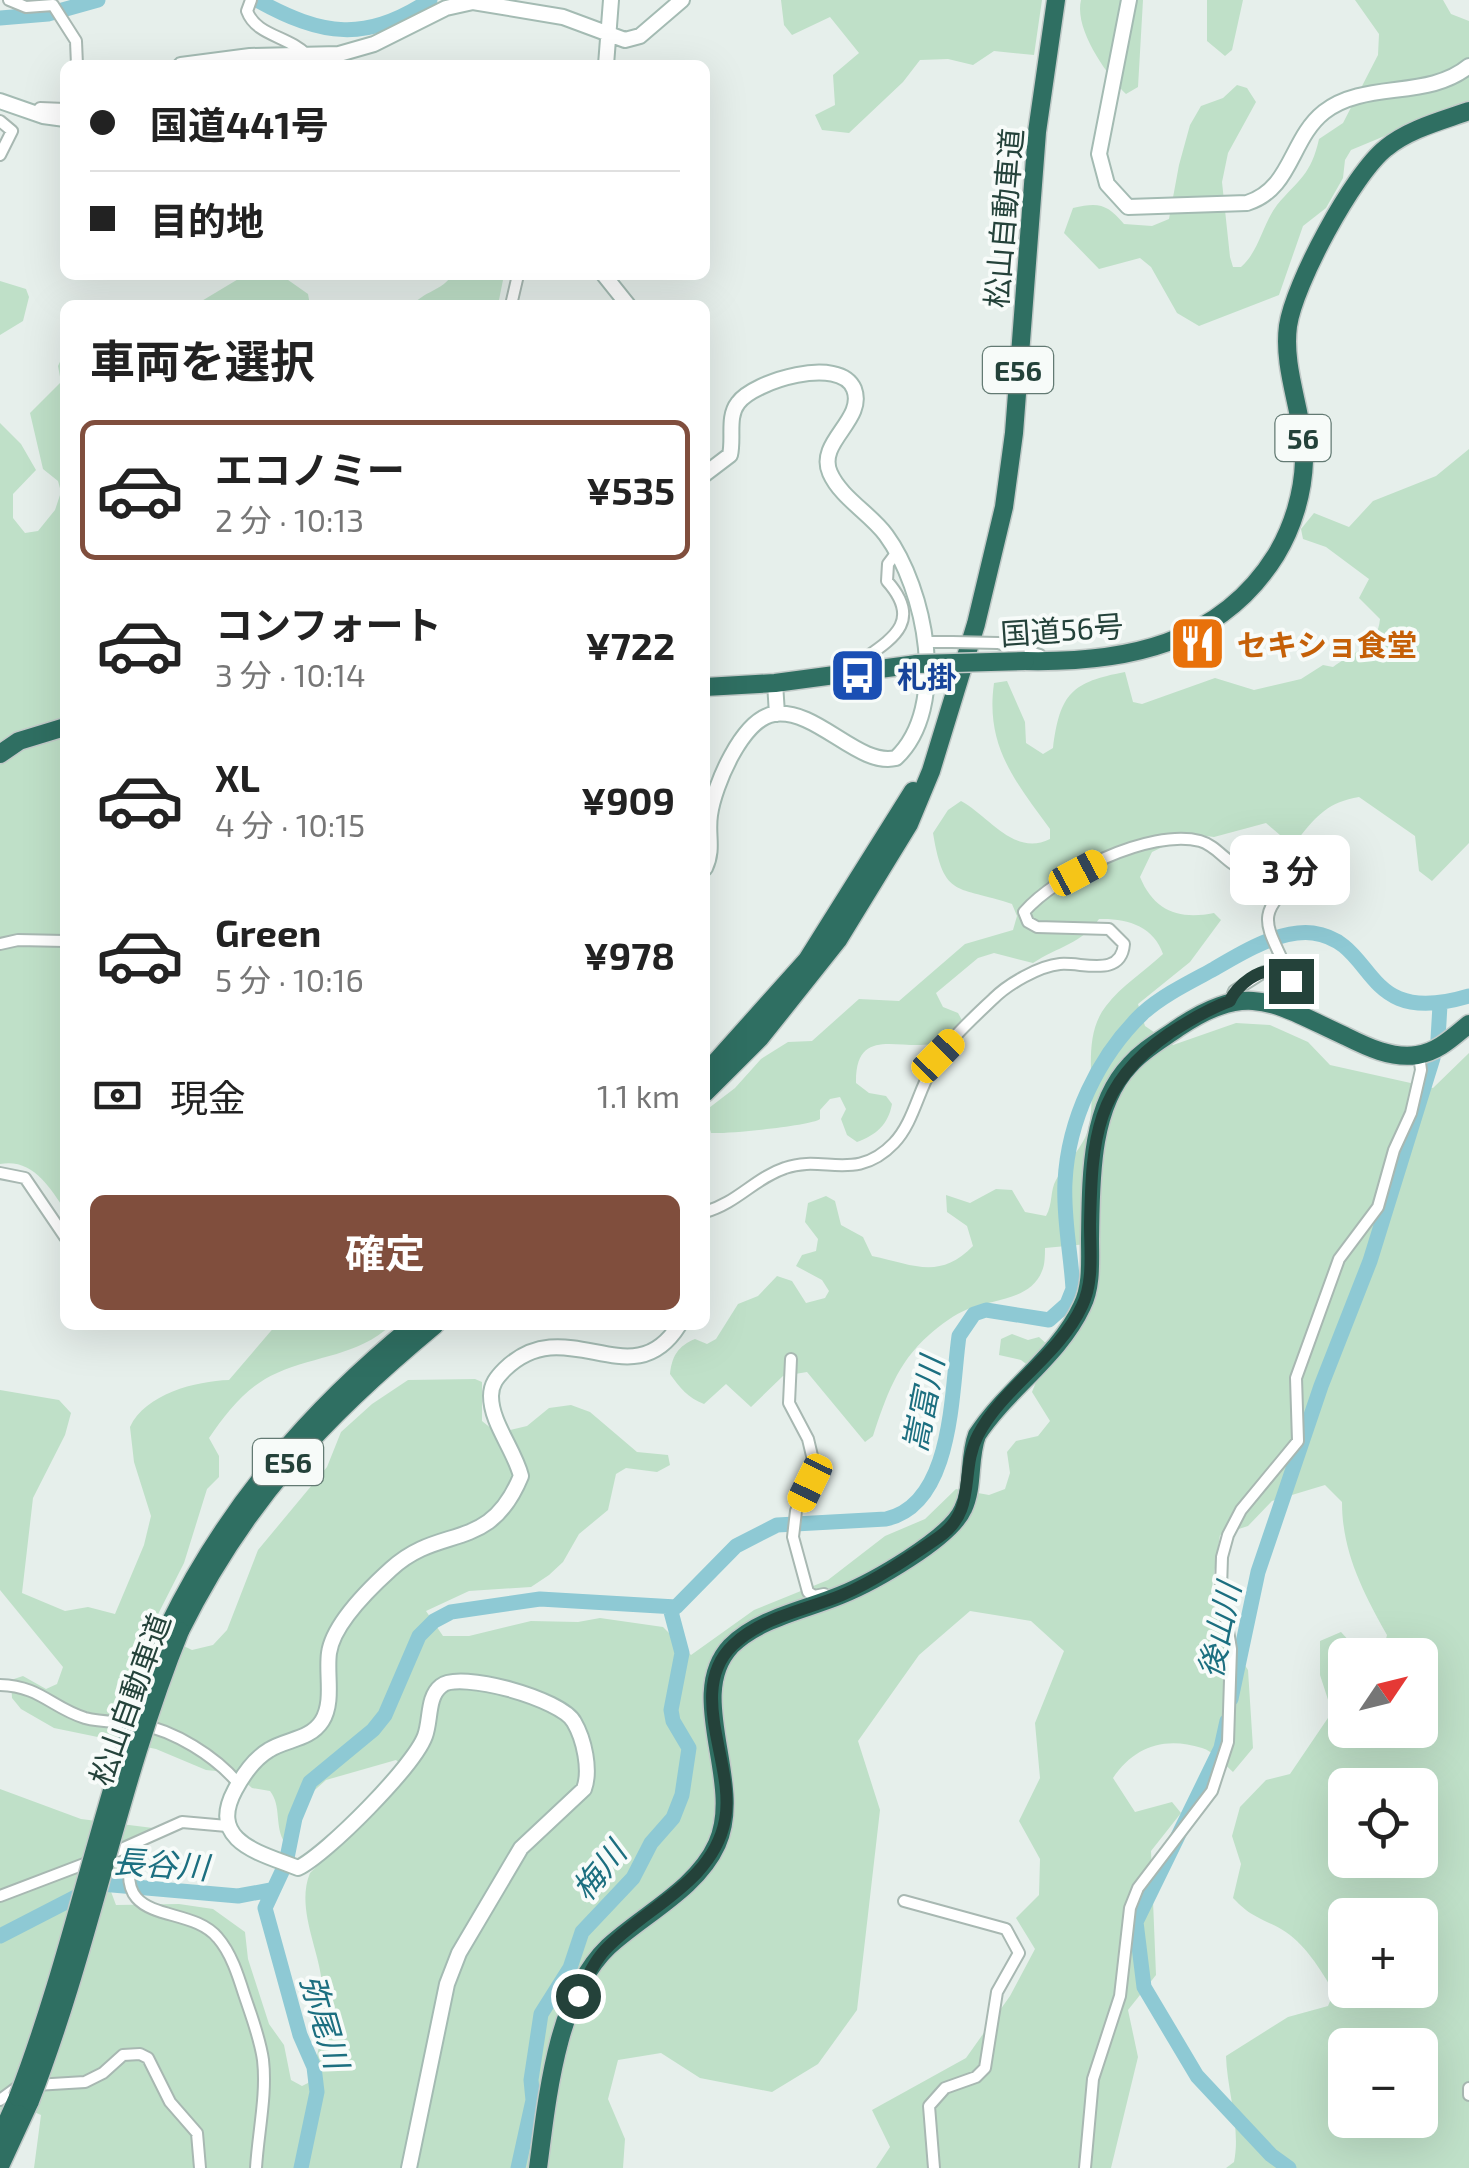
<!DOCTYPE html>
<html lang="ja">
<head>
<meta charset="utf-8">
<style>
  body { margin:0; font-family:"Exo 2","Noto Sans JP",sans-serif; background:#f6f6f6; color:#222; height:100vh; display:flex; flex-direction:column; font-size:38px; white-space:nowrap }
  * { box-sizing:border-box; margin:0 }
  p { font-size:32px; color:#767676 }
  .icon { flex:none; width:55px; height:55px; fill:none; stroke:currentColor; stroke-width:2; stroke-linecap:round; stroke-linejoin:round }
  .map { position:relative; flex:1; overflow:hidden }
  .drawer { position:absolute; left:60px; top:300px; width:650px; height:1030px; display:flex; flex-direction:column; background:#fff; border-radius:15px; box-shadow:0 10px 40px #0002 }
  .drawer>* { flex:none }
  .banner { position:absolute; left:60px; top:60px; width:650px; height:220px; border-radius:15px; box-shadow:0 10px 40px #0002; display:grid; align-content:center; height:220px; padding:0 30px; background:#fff }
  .needle { width:65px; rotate:55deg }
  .fabs { position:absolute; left:1328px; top:1638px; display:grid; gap:20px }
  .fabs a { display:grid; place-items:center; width:110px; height:110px; border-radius:15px; background:#fff; box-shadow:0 10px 40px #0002; font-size:50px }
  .end { position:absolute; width:45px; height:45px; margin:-22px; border:12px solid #24423a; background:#fff; box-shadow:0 0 0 5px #fff }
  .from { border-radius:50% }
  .bubble { position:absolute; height:70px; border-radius:15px; background:#fff; box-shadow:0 10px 40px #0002; font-size:32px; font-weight:700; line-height:70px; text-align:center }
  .car { position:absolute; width:30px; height:60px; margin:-30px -15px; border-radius:12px; box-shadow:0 0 8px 2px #0007; background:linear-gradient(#f5c518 24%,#345 0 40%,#f5c518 0 76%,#345 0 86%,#f5c518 0) }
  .banner b { display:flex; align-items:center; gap:35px; height:95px; font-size:38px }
  .banner b+b { border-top:2px solid #e0e0e0 }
  .banner i { width:25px; height:25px; background:#222 }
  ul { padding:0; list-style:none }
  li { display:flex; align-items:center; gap:30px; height:140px; margin:0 20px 15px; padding:0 10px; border:5px solid transparent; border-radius:15px }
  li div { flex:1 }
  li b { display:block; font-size:38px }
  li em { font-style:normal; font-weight:700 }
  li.selected { border-color:#804e3d }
  li>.icon { width:90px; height:90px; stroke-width:1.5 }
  h2 { padding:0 30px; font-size:45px; line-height:120px }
  .pay { display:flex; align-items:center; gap:25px; height:110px; padding:0 30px; font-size:38px }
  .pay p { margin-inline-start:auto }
  .action { display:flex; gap:20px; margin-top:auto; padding:20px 30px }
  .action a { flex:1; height:115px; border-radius:15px; background:#804e3d; color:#fff; font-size:40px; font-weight:700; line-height:115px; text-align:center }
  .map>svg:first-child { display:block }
</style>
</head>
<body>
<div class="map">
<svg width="1469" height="2168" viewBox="0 0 1469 2168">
  <rect width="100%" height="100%" fill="#e6efeb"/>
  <!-- green -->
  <path fill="#bfe0c8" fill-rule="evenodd" d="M781,0H1042L1034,55L994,51L973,65L948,59L920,60L903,82L849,133L822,130L815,115L835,105L833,75L859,53L830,17L792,35L784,25Z
    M1081,0H1143L1138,87L1126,94C1106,74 1074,29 1081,0Z
    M1207,0H1243L1232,50L1225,56L1207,41Z
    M1355,0H1443L1451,14L1469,21V101L1351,150L1345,160L1343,178L1326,208L1303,226L1279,295L1199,326L1177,313L1151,267L1140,258L1099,269L1064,233L1073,208C1099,202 1107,204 1124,224L1152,226L1169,219L1179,165L1190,125L1201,106L1223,98L1237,85L1247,88L1256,102L1228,153L1222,182L1230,257L1233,267H1241C1260,250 1262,225 1277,205C1299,179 1311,175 1319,139L1343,123L1378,55L1379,34Z
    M245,275H281L308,294L310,305H195Z
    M452,275H504L498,305H413C424,291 442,291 452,275Z
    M0,281L26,289L29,297L23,321L0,335Z
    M65,351V1210C49,1186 32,1158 0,1164V423L21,444L36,470L13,494V518L25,533L38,531L55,510L61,492L58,481L43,469L30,413L61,382L58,366Z
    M1469,449V843L1432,881L1419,871L1415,836L1359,797C1329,802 1317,815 1299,838L1280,835L1266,823L1214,837L1190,834L1152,852L1140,877C1154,911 1179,920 1214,913L1221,920L1190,962L1138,1004L1145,1026L1173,1045L1236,1023L1270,1025L1308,1042L1330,1065L1433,1088L1469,1053V2168H1226L1234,2162C1241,2128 1227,2091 1226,2056L1288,2017L1328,2006L1334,1992C1320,1969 1305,1943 1281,1929C1259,1917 1251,1917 1233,1898L1241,1864L1232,1836L1240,1807L1266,1780L1290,1774L1332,1712L1320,1675V1641L1341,1632L1362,1655H1345V1730H1420V1655H1378L1382,1654L1387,1635C1363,1592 1342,1552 1342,1502L1325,1485L1272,1501L1248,1526L1220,1535L1212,1587L1218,1624L1248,1670L1253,1748L1233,1772C1224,1764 1213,1751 1202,1748C1164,1736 1134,1747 1113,1778L1135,1812L1172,1802L1181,1813L1151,1851L1156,1975L1128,2010L1138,2057L1111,2168H876L890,2147L872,2110L966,2058L1010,1996L1035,1949L1016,1918L1039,1895L1040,1859L1019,1821L1040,1778L1035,1723L1064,1651L1031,1621L970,1611L919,1655L858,1741L880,1810L857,2010L818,2064L772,2092L700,2078L661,2053L618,2060L608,2099L625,2139L623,2168H34L41,2115L9,2101L0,2111V1789L81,1819L153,1828L160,1834L157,1839L121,1858L110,1889L116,1905L179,1904L213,1909L245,1932L248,1959L269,2024L284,2045L291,2080L302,2086L308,2083C321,2049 327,2018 322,1982C318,1947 296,1907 310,1873L410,1773L396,1760L326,1780L308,1796L295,1842L285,1843C274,1827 282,1806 270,1791L252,1788L235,1773L206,1770L156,1749L54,1728L21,1709L12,1698L11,1680L23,1676L46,1689L57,1684L63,1667L0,1590V1390L59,1400L71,1413L65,1435L33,1498L22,1593L65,1611L88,1607L115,1614L144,1545L151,1516L134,1462L130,1427C145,1394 196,1381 229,1380L276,1325H391C358,1356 317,1355 277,1373C248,1385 226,1413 209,1438L219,1456V1477L207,1489L184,1563L150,1630L192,1650L213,1645L227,1630L258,1550L327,1467L341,1432L372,1404L408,1380L475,1379L482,1382V1421L497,1433L527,1426L549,1408L571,1405L590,1412L637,1452L668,1455L670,1465L657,1472L626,1468L616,1474L608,1510L579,1534L563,1562L549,1575L531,1587L469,1591L426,1611L443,1636H469L531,1621L578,1622L600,1618L663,1627L691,1655L754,1610L828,1580L885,1536L925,1519L956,1489L989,1495L1005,1489L1010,1473L1007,1452L1016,1441L1038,1436L1050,1421L1032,1392L1039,1374L1021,1360L999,1355L1001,1339L1012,1334L1028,1340L1039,1337L1060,1356C1090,1319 1105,1291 1098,1243L1045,1248C1045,1254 1045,1265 1042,1271C1031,1300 993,1299 968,1309C955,1314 940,1325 929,1335C897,1363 886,1397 873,1436L865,1442L807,1372L783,1376L751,1407L726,1384L704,1404C688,1398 680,1388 670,1374C672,1356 678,1346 695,1339L707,1344L716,1339L738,1304L758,1296L777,1276L792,1281L806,1303L825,1298L829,1291L822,1280L796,1266L802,1255L816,1251L818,1239L805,1222L808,1203L826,1196L835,1201L841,1225L863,1237L872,1256C914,1265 940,1280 973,1246L967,1226L947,1212L946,1195L970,1203L996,1189L1012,1190L1025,1212L1046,1216C1053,1204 1050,1190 1056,1180C1068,1159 1087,1146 1090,1120C1096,1083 1081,1038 1106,1006C1121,986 1145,971 1163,954C1154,926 1126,918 1099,919C1083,943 1057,947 1033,963L994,953L978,958L936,993L943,1007L958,1013L963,1022C956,1031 943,1042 931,1044C898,1050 855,1026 856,1083L869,1093L886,1096L892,1104C888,1125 876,1135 857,1142L847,1135L841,1119L846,1109L840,1097L830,1099L820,1110V1119C811,1126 726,1134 711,1133L705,1111L735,1088L761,1059L788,1042L812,1041L859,999L899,1001L965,944L1013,930L1017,916L1012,904C957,885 944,900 933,833L948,810L961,801C989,816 1014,857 1050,839V829C1016,782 985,747 994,683L1007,681L1025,722L1026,743L1043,754L1053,748C1060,693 1072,682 1125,672L1133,702L1142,704L1215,678L1254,690L1301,679L1323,665L1333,667C1353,652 1378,646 1380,619L1359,598L1369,579L1326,547L1303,539L1301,529L1314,513L1349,527L1373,501L1436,476ZM1345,1785H1420V1860H1345ZM1345,1915H1420V1990H1345ZM1345,2045H1420V2120H1345Z"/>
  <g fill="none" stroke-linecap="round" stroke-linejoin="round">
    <!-- river -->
    <path stroke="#8ec9d4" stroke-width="15" d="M257,0C322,36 366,43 430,0
      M0,18L48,14L98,0
      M1438,1039L1440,1005
      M1231,1699L1258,1572L1321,1386L1370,1261L1433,1058
      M1227,1721L1221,1748L1136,1922L1144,1987L1197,2076L1271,2155L1289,2168
      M0,1936L101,1884L238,1896L271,1890
      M301,2168L317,2092L314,2067L300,2035L265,1908L286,1863L295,1818L310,1782L373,1730L385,1715L419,1636L434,1621L451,1612L540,1599L676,1607L736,1546L777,1525L886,1519C954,1504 951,1391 959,1336L974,1314L986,1310L1049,1320L1067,1304L1073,1289C1071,1253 1063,1218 1065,1182C1068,1120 1098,1056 1143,1013C1163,995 1190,982 1214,969C1241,953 1280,929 1313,933C1379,942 1359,1029 1469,996
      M518,2168L533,2100L531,2080L541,2014L570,1968L582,1932L633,1878L651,1843L673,1818L682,1795L689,1748L673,1721L671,1710L682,1653L670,1608"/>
    <defs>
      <path id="street" d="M9,0L26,7L53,5L76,41L77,65
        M251,0L247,11C256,36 289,36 307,55
        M35,114L40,108L65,109
        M0,121L12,131L0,155
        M511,305L518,275
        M926,642H952
        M998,643L1040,655
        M847,671C883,643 928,627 887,581L888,564L897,552
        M0,944L18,940L65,941
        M1230,1001L1234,991L1264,972L1280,975L1289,990
        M0,1173L25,1178L65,1237
        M705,1212C737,1203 755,1178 785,1168C823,1154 856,1183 894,1143C913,1123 918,1092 932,1068C945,1043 972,1019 993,999C1008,984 1039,966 1060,964C1083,962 1121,978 1124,944L1109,929L1037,927L1028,922L1024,912C1056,875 1150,828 1200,841C1218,846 1227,865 1246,870C1264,874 1282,864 1300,870L1299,877C1251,916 1268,925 1288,973C1293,986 1293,1000 1297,1013
        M791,1359L789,1403L808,1439L813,1460L810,1483L796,1511L793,1537L808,1592L814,1596L824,1594
        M0,1685C40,1686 52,1708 85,1718C103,1723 122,1721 139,1724C175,1731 215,1756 238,1783
        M134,1846C108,1930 188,1901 218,1938C231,1953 238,1975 244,1994C251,2015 260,2038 263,2060C267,2095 258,2133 256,2168
        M108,1855L182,1822L227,1826
        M0,1896L92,1861
        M904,1901L1006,1929L1019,1953L997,1992L985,2068L976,2077L945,2088L929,2106L934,2168
        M1469,2088V2095
        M0,2100L19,2086L85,2082L103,2073L123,2055L140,2054L148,2058L170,2102L197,2133L200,2168
        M1085,2168L1093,2079L1120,1996L1130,1908L1138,1888L1212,1791L1228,1742L1231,1649L1221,1588L1222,1557L1228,1535L1241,1510L1298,1441L1296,1378L1339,1259L1378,1207L1394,1150L1411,1113L1421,1070L1419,1055"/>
      <path id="secondary" d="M1129,0L1099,154L1107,184L1128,207L1247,203C1292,189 1290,139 1324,112C1365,80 1428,100 1469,66
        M181,65L250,56L339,54L374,44L446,8L473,2L563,17L625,40L640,36L682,0
        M606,65L611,0
        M0,101L43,116L65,119
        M604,275L628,305
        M705,474L730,455C734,438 727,417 738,403C754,381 840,355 854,389C866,420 816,442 830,473C841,498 871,514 886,535C925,588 950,707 896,758C858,767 817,708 774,714C742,719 714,786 710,815C707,835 714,849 705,868
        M775,683L777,714
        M409,2168L447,1984L459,1953L521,1848L584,1789C591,1770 584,1739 574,1722C562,1699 459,1670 441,1686C427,1697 431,1720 425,1736C414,1766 327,1854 298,1868C261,1853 207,1842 235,1790C243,1775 254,1759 269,1750C286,1739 310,1740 322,1721C334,1702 326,1674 329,1653C333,1624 370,1588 391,1569C441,1523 489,1554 521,1476C514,1449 491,1423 491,1396C491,1384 497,1377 505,1369C567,1309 632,1400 679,1325"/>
      <path id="highway" d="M1025,661C1124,663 1220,645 1276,555C1293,527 1303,493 1304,461C1305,416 1282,371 1288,326C1294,284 1353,174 1386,148C1409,129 1441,121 1469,111
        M705,687L775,683L917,664
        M0,754L19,741L65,727
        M705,1074L807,960L913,791
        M705,1093L760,1038L838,940L909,824L931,771L976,624L1004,507L1014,433L1037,132L1056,0
        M168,1627C227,1506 310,1410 414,1325
        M180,1631C245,1500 324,1417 435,1325
        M0,2138L18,2097
        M0,2166L30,2101
        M538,2168C547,2101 556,1997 608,1947C642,1915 697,1889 717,1844C745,1782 684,1696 731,1646C759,1618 805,1610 841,1595C871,1583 950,1539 963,1509C974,1486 968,1459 977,1435C1007,1389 1059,1356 1082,1306C1092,1286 1090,1261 1090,1239C1091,1184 1089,1108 1130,1065C1143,1050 1161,1040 1178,1028C1249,980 1275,1004 1345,1036C1367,1047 1392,1059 1417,1055C1438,1052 1453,1037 1469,1024"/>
    </defs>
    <!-- street casing -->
    <use href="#street" stroke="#a8b8b2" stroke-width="14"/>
    <!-- secondary casing -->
    <use href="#secondary" stroke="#a4bbb3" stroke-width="18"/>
    <!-- highway casing -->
    <use href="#highway" stroke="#c2cac8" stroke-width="21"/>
    <!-- street -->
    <use href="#street" stroke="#fff" stroke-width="10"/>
    <!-- secondary -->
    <use href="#secondary" stroke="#fff" stroke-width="14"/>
    <!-- highway -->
    <use href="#highway" stroke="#2f6f62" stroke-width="18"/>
    <defs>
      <path id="street-bridge" d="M952,642L998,643"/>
      <path id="highway-bridge" d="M917,664L1025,661
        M18,2097C77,1943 105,1780 168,1627
        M30,2101C90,1948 118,1784 180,1631"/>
    </defs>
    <!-- street-bridge casing -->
    <use href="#street-bridge" stroke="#a8b8b2" stroke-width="14" stroke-linecap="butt"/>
    <!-- highway-bridge casing -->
    <use href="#highway-bridge" stroke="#c2cac8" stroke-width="21" stroke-linecap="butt"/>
    <!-- street-bridge -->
    <use href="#street-bridge" stroke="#fff" stroke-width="10"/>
    <!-- highway-bridge -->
    <use href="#highway-bridge" stroke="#2f6f62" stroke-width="18"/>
  </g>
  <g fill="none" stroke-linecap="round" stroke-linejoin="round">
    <!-- route -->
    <path stroke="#24423a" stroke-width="12" d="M578,1996C586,1980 593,1963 605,1950C645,1907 713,1883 725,1820C736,1765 685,1691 733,1645C762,1617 806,1610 842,1595C875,1581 910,1557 939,1537C978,1510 959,1471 978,1435C1002,1388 1059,1356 1082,1306C1094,1282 1090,1250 1090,1224C1092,1138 1095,1085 1170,1033C1190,1020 1208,1009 1230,1001C1235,987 1262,964 1278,974C1284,978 1289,989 1293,995L1291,981"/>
  </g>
  <!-- icons -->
  <defs>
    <symbol id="restaurant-square" viewBox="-11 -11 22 22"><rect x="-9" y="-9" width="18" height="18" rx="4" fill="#e8710a" stroke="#f7fbf9"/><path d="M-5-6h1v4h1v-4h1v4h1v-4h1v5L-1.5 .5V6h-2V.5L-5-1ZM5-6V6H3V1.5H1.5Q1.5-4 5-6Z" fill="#fff"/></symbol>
    <symbol id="bus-square" viewBox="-11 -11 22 22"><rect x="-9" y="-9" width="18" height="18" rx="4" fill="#1a4fb4" stroke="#f7fbf9"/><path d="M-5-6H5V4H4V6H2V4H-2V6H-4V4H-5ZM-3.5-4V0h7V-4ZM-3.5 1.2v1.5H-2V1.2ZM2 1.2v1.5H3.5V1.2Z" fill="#fff"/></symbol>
  </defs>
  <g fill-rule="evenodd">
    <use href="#restaurant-square" x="1166" y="612" width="63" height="63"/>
    <use href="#bus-square" x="826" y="644" width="63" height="63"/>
  </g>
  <g text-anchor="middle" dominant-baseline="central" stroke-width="8" stroke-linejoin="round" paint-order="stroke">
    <!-- shield labels -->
    <g fill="#f7fbf9" stroke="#637a73" stroke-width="2.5">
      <rect x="983" y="347" width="70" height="46" rx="8"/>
      <rect x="1275.5" y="415" width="55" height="46" rx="8"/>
      <rect x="253" y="1439" width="70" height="46" rx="8"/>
    </g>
    <g font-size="28" font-weight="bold" fill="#24423a">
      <text x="1018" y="370">E56</text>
      <text x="1303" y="438">56</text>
      <text x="288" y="1462">E56</text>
    </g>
    <!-- street labels -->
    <g font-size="30" fill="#24423a" stroke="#f7fbf9">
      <text transform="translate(1003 218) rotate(-85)">松山自動車道</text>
      <text transform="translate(1062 629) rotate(-4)">国道56号</text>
      <text transform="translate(129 1699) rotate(-70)">松山自動車道</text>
    </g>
    <!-- food labels -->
    <g font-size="30" font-weight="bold" fill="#c56008" stroke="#f7fbf9" text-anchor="start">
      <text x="1237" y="644">セキショ食堂</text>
    </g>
    <!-- transit labels -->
    <g font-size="30" font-weight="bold" fill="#164399" stroke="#f7fbf9" text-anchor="start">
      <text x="897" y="676">札掛</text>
    </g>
    <!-- water labels -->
    <g font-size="32" font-style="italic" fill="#1c6f80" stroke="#f7fbf9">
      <text transform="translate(922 1404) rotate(-79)">嵩富川</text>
      <text transform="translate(1218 1630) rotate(-78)">後山川</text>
      <text transform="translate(161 1863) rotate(4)">長谷川</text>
      <text transform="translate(598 1870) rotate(-51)">梅川</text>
      <text transform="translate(326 2021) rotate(74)">弥尾川</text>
    </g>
  </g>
</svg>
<div class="fabs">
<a><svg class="needle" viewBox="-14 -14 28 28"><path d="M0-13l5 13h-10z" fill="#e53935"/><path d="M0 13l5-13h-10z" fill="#767676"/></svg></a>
<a><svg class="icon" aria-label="locate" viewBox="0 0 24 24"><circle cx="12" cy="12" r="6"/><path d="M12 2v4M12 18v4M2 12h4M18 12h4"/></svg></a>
<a>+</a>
<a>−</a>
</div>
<i class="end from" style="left:578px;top:1996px"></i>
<i class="end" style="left:1291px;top:981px"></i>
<div class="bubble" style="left:1230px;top:835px;width:120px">3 分</div>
<i class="car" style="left:1078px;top:873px;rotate:62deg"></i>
<i class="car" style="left:938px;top:1056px;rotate:44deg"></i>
<i class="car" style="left:810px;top:1483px;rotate:206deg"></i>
<div class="banner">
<b><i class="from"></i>国道441号</b>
<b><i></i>目的地</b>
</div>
<section class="drawer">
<h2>車両を選択</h2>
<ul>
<li class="selected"><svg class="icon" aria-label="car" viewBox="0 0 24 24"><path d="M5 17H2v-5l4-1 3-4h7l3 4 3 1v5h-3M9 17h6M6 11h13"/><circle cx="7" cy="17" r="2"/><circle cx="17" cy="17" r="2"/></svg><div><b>エコノミー</b><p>2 分 · 10:13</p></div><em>¥535</em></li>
<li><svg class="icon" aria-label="car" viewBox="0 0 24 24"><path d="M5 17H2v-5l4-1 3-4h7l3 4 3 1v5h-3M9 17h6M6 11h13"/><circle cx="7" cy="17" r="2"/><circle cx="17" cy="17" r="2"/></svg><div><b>コンフォート</b><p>3 分 · 10:14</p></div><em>¥722</em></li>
<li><svg class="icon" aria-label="car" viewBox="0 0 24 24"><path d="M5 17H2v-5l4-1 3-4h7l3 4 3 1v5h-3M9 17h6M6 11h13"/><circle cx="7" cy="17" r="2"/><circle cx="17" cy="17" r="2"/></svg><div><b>XL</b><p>4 分 · 10:15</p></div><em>¥909</em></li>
<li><svg class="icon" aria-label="car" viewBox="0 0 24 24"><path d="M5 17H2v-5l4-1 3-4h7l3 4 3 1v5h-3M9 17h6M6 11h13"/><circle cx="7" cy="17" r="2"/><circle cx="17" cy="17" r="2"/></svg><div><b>Green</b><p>5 分 · 10:16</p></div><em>¥978</em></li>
</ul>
<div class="pay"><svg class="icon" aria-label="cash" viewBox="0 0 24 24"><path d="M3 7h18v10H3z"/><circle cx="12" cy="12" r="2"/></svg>現金<p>1.1 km</p></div>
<div class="action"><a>確定</a></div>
</section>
</div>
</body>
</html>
